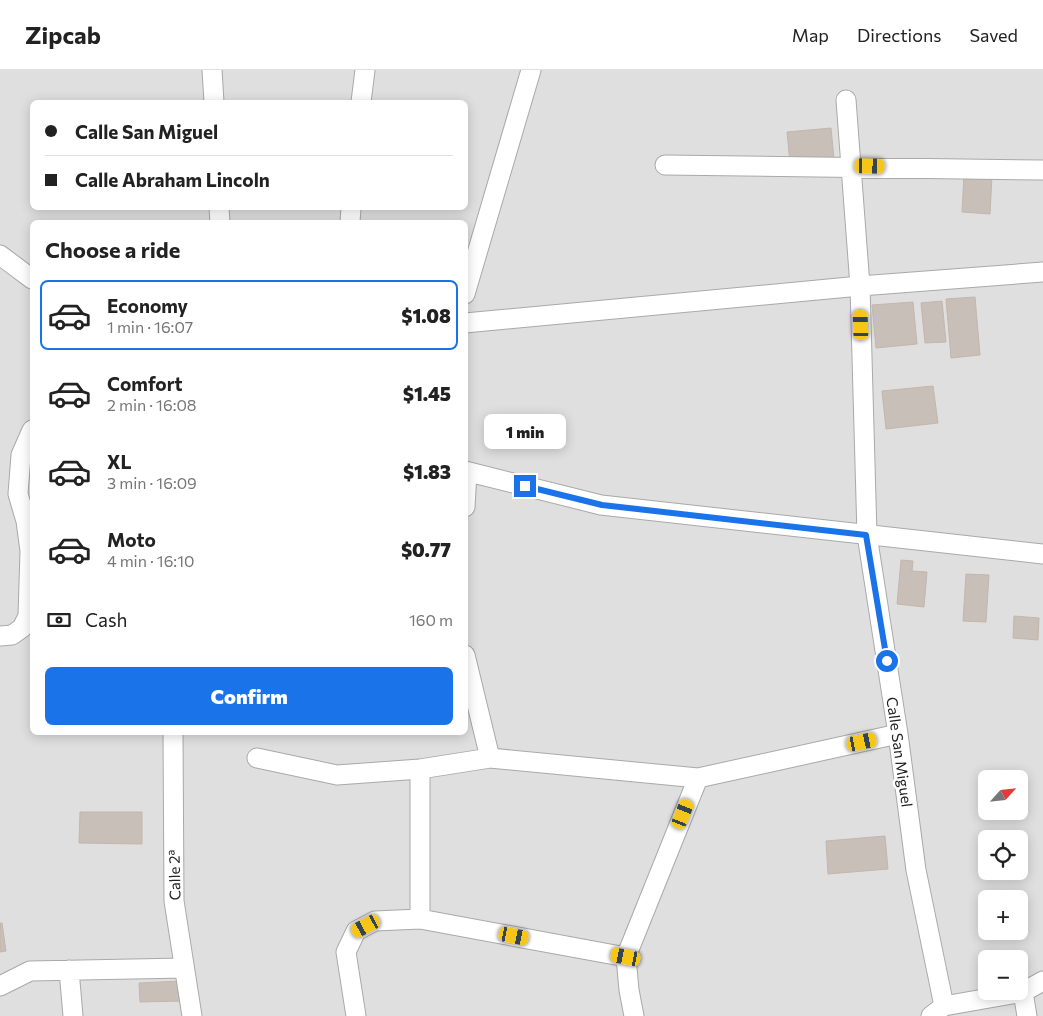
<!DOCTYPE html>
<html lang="en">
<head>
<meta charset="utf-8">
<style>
  body { margin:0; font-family:Commissioner,sans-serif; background:#f6f6f6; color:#222; height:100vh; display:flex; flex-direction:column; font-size:19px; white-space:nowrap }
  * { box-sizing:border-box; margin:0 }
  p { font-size:16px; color:#767676 }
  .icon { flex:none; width:28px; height:28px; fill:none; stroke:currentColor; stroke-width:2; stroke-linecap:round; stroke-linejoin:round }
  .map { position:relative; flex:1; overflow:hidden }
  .side { position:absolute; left:30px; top:150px; width:438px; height:515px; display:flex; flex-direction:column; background:#fff; border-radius:8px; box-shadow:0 2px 12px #0003 }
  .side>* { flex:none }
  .hud { position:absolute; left:30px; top:30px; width:438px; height:110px; border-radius:8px; box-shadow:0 2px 12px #0003; display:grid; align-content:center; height:110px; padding:0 15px; background:#fff }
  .needle { width:32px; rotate:63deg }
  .tools { position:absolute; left:978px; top:700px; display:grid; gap:10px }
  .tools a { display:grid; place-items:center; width:50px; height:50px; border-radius:8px; background:#fff; box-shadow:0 2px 12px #0003; font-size:25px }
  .end { position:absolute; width:22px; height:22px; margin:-11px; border:6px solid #1a73e8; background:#fff; box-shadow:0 0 0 2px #fff }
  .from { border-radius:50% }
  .bubble { position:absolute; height:35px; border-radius:8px; background:#fff; box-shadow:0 2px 12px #0003; font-size:16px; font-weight:800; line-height:35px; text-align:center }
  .car { position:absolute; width:15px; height:30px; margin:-15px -8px; border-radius:6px; box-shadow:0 0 4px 1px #0007; background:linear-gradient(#f5c518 24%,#345 0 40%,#f5c518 0 76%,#345 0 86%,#f5c518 0) }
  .hud b { display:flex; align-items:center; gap:18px; height:48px; font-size:19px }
  .hud b+b { border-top:1px solid #e0e0e0 }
  .hud i { width:12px; height:12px; background:#222 }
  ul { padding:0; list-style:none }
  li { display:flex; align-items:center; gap:15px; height:70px; margin:0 10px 8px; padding:0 5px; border:2px solid transparent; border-radius:8px }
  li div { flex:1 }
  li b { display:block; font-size:19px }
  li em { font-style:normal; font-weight:800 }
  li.current { border-color:#1a73e8 }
  li>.icon { width:45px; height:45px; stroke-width:1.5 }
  h2 { padding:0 15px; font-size:22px; line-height:60px }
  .pay { display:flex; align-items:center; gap:12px; height:55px; padding:0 15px; font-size:19px }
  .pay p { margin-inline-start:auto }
  .action { display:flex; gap:10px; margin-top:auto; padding:10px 15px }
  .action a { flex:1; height:58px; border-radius:8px; background:#1a73e8; color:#fff; font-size:20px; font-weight:800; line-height:58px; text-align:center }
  header { display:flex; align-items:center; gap:30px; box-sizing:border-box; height:70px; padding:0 25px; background:#fff; border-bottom:1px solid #e0e0e0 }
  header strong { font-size:24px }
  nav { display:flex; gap:28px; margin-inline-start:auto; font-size:18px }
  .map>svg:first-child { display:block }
</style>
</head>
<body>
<header>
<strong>Zipcab</strong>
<nav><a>Map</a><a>Directions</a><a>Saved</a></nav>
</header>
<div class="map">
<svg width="1043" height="946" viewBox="0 0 1043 946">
  <rect width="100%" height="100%" fill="#f2efe9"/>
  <!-- residential -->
  <path fill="#e0dfdf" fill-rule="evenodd" d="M0,0H1043V946H0ZM32,32H465V138H32ZM32,152H465V662H32ZM986,709H1019V741H986ZM986,769H1019V801H986ZM986,829H1019V861H986ZM986,889H1019V921H986Z"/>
  <!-- building -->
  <path fill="#c7bfb8" stroke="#c4b6ab" d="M831,58L834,89L790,93L787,62Z
    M964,104L992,106L990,144L962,142Z
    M975,227L980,285L951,288L946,229Z
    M942,231L946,272L925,273L921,233Z
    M913,232L917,274L876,278L872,235Z
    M933,316L938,353L886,359L882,321Z
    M901,490L913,491L912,501L927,502L924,537L897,534Z
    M966,504L989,505L986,552L963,551Z
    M1014,546L1039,548L1038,570L1013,568Z
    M80,742H142V774L79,773Z
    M885,766L888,799L828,804L826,771Z
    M0,853H2L6,881L0,882Z
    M182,911L183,931L140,932L139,913Z"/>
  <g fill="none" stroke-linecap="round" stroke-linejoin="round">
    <defs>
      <path id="street" d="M212,0L214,32
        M846,30L860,216L867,465L898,664L916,800L944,936
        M361,32L365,0
        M665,95L1043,100
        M219,138L220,152
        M350,152L351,138
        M0,185L32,209
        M465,224L531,0
        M465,253L860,216L1043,202
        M465,401L601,435L1043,484
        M465,437L467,402
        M0,566L12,565L22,558L28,546L30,481L26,451L18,424L21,385L32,360
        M465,585L490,688
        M173,662L174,831L192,946
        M257,688L337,705L420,699L490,688L698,708L898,664
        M420,849V699
        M69,900L73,946
        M0,916L30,901L184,898
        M1023,922L1027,946
        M356,946L346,882L356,861L375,851L420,849L626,887
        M634,946L629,920L626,887L698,708
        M931,946L944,936L1023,922L1043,911"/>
    </defs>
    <!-- street casing -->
    <use href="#street" stroke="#a9a9a9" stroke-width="21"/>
    <!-- street -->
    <use href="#street" stroke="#fff" stroke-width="19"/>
  </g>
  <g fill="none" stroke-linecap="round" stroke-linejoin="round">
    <!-- route -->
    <path stroke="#1a73e8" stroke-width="6" d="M525,416L602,435L866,465L887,591"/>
  </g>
  <g text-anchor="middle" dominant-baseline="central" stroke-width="5" stroke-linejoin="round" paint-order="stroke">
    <!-- street labels -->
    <g font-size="15" fill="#222" stroke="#fff">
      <text transform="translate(900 682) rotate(82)">Calle San Miguel</text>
      <text transform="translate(174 805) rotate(-91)">Calle 2ª</text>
    </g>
  </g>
</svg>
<div class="tools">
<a><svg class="needle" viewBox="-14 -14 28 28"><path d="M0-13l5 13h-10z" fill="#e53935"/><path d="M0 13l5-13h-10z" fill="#767676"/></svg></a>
<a><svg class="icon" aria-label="locate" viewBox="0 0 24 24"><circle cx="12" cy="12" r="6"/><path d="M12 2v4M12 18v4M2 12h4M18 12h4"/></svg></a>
<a>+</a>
<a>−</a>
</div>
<i class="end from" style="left:887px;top:591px"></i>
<i class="end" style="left:525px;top:416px"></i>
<div class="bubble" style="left:484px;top:344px;width:82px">1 min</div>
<i class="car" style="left:870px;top:96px;rotate:91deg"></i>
<i class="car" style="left:861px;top:255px;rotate:358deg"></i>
<i class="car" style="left:862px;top:672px;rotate:78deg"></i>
<i class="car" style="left:683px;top:744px;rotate:22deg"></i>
<i class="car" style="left:366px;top:856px;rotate:242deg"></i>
<i class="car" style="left:514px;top:866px;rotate:101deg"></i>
<i class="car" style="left:626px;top:887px;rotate:281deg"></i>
<div class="hud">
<b><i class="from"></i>Calle San Miguel</b>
<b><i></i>Calle Abraham Lincoln</b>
</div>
<section class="side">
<h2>Choose a ride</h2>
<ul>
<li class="current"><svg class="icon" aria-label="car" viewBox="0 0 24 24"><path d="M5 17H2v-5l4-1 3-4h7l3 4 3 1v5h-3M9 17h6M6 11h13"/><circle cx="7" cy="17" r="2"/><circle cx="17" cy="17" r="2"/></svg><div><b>Economy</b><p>1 min · 16:07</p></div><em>$1.08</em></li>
<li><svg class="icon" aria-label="car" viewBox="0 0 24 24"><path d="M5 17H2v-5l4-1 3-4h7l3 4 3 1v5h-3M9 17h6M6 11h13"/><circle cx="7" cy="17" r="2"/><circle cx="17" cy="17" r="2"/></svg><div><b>Comfort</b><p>2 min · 16:08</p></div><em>$1.45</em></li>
<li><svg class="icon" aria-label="car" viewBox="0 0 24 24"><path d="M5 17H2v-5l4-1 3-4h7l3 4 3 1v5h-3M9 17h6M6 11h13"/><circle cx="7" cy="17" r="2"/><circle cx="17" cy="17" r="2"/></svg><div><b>XL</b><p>3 min · 16:09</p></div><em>$1.83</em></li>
<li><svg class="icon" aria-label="car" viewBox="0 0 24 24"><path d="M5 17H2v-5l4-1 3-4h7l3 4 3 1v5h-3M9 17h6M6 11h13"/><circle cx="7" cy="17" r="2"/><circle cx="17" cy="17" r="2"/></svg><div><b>Moto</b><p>4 min · 16:10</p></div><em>$0.77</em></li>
</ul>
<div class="pay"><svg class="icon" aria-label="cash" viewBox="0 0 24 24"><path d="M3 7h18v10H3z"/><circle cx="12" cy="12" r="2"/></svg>Cash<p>160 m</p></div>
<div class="action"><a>Confirm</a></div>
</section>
</div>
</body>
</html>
